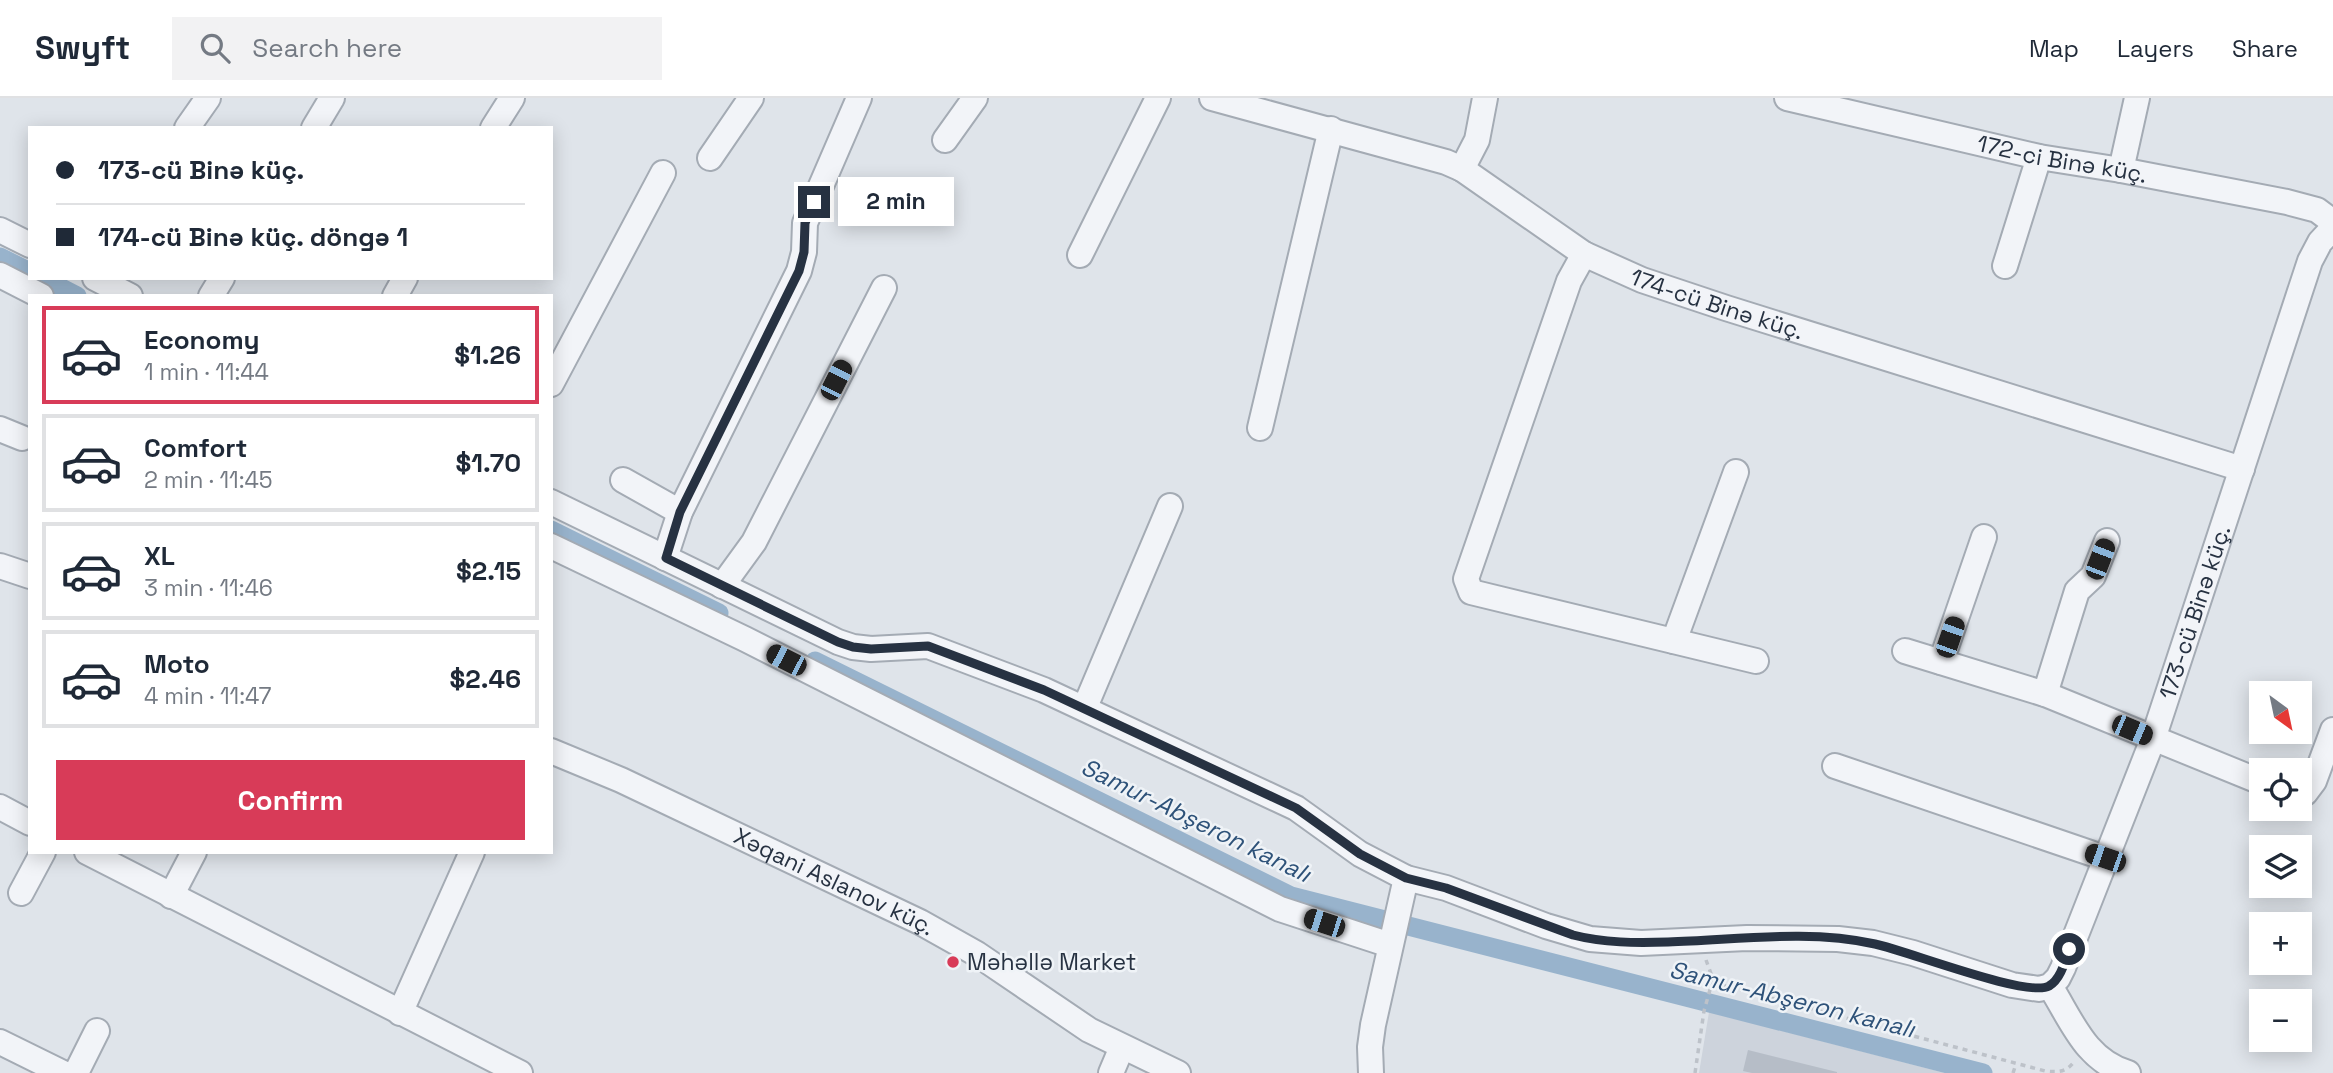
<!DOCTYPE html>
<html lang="en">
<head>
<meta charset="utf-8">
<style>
  body { margin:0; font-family:"Space Grotesk",sans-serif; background:#f2f2f3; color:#1f2937; height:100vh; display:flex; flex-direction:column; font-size:26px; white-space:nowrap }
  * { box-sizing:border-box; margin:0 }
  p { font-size:23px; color:#747a83 }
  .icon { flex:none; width:38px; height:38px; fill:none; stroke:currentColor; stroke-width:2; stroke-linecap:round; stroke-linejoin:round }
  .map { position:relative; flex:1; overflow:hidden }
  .sheet { position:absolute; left:28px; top:196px; width:525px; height:560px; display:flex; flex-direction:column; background:#fff; border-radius:0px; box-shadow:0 4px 18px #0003 }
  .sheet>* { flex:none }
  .top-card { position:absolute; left:28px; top:28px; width:525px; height:154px; border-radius:0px; box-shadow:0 4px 18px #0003; display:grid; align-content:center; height:154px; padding:0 28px; background:#fff }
  .needle { width:46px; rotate:147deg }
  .fabs { position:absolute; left:2249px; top:583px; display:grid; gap:14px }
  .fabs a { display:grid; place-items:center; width:63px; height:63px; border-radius:0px; background:#fff; box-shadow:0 4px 18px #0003; font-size:35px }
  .end { position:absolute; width:32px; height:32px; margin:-16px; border:9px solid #273242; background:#fff; box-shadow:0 0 0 4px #fff }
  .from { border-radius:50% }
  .bubble { position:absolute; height:49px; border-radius:0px; background:#fff; box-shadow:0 4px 18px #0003; font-size:23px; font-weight:700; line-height:49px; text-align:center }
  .car { position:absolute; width:21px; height:42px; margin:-21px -10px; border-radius:9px; box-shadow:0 0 5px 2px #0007; background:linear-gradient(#222 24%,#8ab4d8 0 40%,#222 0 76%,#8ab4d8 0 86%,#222 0) }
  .top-card b { display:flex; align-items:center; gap:24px; height:66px; font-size:26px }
  .top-card b+b { border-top:2px solid #e0e1e3 }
  .top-card i { width:18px; height:18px; background:#1f2937 }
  ul { padding:12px 0 0; list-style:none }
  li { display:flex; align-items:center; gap:21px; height:98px; margin:0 14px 10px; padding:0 14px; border:4px solid #e0e1e3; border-radius:0px }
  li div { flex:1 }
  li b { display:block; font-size:26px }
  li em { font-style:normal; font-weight:700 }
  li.active { border-color:#d83b58 }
  li>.icon { width:63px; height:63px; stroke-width:1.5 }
  .primary-button { display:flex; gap:14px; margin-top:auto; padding:14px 28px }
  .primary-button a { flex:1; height:80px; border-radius:0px; background:#d83b58; color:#fff; font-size:28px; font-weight:700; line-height:80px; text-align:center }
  header { display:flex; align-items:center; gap:42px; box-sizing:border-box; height:98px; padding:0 35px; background:#fff; border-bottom:2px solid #e0e1e3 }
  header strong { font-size:33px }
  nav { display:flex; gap:38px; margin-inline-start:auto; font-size:24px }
  .search { width:490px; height:63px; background:#f2f2f3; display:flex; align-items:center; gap:18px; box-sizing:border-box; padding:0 24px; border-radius:0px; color:#747a83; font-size:26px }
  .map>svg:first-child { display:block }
</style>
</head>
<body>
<header>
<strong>Swyft</strong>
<div class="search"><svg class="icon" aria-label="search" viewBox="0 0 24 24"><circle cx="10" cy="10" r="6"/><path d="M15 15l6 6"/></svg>Search here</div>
<nav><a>Map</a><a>Layers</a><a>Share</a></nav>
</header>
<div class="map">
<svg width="2333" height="975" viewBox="0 0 2333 975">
  <rect width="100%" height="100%" fill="#dfe4ea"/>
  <!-- built -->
  <path fill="#cdd3dc" d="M1709,914L1945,975H1699Z"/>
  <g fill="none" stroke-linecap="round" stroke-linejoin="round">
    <!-- canal -->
    <path stroke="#98b3cc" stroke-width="19" d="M0,159L30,174
      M42,180L77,198
      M551,432L719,515
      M815,563L1291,798L1983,975"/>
  </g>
  <!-- building -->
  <path fill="#b6bdc7" d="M1748,952L1837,974V975H1752L1743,973Z"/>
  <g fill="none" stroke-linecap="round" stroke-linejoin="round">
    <defs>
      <g id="minor">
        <path id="s1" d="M1212,0L1446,64L1462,71L1584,156L1642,182L1726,210L2242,371"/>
        <path id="s2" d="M1787,0L2039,59L2121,72L2287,104L2317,112L2333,124"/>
        <path d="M187,30L208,0"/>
        <path d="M314,30L332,0"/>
        <path d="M493,30L512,0"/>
        <path d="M945,42L975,0"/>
        <path d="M710,60L751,0"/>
        <path d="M1462,71L1477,42L1485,0"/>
        <path d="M2121,72L2137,0"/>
        <path d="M0,132L30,147"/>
        <path d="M1584,156L1569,183L1466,481L1471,494L1756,563"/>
        <path d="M1080,157L1158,0"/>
        <path d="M2005,168L2039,59"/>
        <path d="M0,177L41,198"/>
        <path d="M95,180L130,198"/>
        <path d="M211,198L222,180"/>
        <path d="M395,198L405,180"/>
        <path d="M551,286L663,75"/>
        <path d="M1260,330L1331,31"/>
        <path d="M0,331L22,340"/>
        <path d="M623,382L680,414"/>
        <path id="s3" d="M551,404L838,544L853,549L871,551L928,548L1044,592L1296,710L1360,756L1406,780L1446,790L1546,828L1590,841L1641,845L1747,840L1838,841L1873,845L1913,855L2012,887L2039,891L2050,888L2058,880L2063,870L2153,641L2310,163L2320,144L2333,130"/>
        <path d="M551,448L745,541L1280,811L1390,847"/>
        <path d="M665,460L680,414L799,173L804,154L805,125L859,0"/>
        <path d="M0,468L30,478"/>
        <path d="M722,488L754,444L884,190"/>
        <path d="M1674,543L1736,374"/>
        <path d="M1905,553L2045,596L2261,684"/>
        <path d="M1941,564L1984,439"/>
        <path d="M2045,596L2077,493L2093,478L2107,443"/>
        <path d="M1085,609L1170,408"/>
        <path id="s4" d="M551,653L621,682L920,824L977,856L1089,932L1178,975"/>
        <path d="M1835,668L2105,760"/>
        <path d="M2300,696L2305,695L2314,683L2333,632"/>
        <path d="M0,709L30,725"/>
        <path d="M87,754L520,975"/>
        <path d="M21,795L43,754"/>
        <path d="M171,798L194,754"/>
        <path d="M2050,888C2072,923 2085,962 2128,975"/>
        <path d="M400,915L472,754"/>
        <path d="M0,944L63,975"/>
        <path d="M76,975L97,933"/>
        <path d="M1111,975L1122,949"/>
        <path d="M1371,975L1370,949L1373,927L1406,780"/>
      </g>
    </defs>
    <!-- minor casing -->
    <use href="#minor" stroke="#a4abb4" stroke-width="28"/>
    <!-- path -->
    <path stroke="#bdc2c9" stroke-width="3.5" stroke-dasharray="5 5" stroke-linecap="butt" d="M1706,862L1713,881L1722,887L2045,973C2058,974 2065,975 2074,964
      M1695,975L1704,913L1713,881
      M2013,975L2016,966"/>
    <!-- minor -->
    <use href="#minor" stroke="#f2f4f8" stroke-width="24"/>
  </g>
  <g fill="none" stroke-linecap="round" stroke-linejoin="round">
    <!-- route -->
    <path stroke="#273242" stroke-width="9" d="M814,104L805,125L804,154L799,173L680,414L666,460L838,544L853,549L871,551L928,548L1044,592L1296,710L1360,756L1406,780L1446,790L1573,837C1604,845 1636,845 1668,844C1737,842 1808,831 1875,846C1908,853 2027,900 2049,888C2061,881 2065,863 2069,851"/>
  </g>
  <!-- markers -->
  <circle fill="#d83b58" stroke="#eff3f7" stroke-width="2.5" cx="953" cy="864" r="7"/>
  <g text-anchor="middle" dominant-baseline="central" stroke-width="5" stroke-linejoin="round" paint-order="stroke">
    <!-- street labels -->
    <g font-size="23" fill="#273242" stroke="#eff3f7">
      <text stroke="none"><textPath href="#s2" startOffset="282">172-ci Binə küç.</textPath></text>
      <text stroke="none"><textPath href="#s1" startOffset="551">174-cü Binə küç.</textPath></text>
      <text stroke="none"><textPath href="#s3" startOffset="2007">173-cü Binə küç.</textPath></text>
      <text stroke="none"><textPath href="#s4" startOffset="312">Xəqani Aslanov küç.</textPath></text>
    </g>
    <!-- poi labels -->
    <g font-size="23" fill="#273242" stroke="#eff3f7" text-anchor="start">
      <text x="967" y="864">Məhəllə Market</text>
    </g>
    <!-- water labels -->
    <g font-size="24" font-style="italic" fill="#2e5279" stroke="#eff3f7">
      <text transform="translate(1196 722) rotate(26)">Samur-Abşeron kanalı</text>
      <text transform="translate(1792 901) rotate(14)">Samur-Abşeron kanalı</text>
    </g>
  </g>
</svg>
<div class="fabs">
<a><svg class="needle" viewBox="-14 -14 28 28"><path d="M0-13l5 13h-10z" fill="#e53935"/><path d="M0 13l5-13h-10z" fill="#747a83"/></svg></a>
<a><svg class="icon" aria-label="locate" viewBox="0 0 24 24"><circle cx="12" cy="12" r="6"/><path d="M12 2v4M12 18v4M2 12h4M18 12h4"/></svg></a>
<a><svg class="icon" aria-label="layers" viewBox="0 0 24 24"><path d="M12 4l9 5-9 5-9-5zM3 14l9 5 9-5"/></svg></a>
<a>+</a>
<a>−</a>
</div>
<i class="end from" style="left:2069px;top:851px"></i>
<i class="end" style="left:814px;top:104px"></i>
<div class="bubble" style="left:838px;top:79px;width:116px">2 min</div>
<i class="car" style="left:836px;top:282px;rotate:27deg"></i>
<i class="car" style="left:2100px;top:461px;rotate:21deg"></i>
<i class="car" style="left:1950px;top:539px;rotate:19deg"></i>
<i class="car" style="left:786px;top:562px;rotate:297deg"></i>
<i class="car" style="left:2132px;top:632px;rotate:113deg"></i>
<i class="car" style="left:2105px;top:760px;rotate:289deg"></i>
<i class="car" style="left:1324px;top:825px;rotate:288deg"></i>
<div class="top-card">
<b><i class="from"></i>173-cü Binə küç.</b>
<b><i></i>174-cü Binə küç. döngə 1</b>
</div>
<section class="sheet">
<ul>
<li class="active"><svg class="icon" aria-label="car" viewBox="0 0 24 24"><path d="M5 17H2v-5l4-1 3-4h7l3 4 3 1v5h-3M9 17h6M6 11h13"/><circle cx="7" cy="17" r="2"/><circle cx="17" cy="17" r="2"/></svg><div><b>Economy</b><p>1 min · 11:44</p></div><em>$1.26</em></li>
<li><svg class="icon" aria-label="car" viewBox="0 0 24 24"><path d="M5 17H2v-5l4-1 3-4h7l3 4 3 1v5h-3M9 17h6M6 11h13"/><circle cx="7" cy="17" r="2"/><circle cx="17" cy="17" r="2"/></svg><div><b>Comfort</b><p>2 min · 11:45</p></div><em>$1.70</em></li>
<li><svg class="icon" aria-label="car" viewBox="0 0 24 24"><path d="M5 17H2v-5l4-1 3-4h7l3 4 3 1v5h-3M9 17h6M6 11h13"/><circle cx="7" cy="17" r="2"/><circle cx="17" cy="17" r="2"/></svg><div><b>XL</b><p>3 min · 11:46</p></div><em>$2.15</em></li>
<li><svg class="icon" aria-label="car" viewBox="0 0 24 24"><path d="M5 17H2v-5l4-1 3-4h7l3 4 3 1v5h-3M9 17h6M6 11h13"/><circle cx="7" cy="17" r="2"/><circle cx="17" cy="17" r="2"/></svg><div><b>Moto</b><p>4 min · 11:47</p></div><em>$2.46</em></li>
</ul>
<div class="primary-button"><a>Confirm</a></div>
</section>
</div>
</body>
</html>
